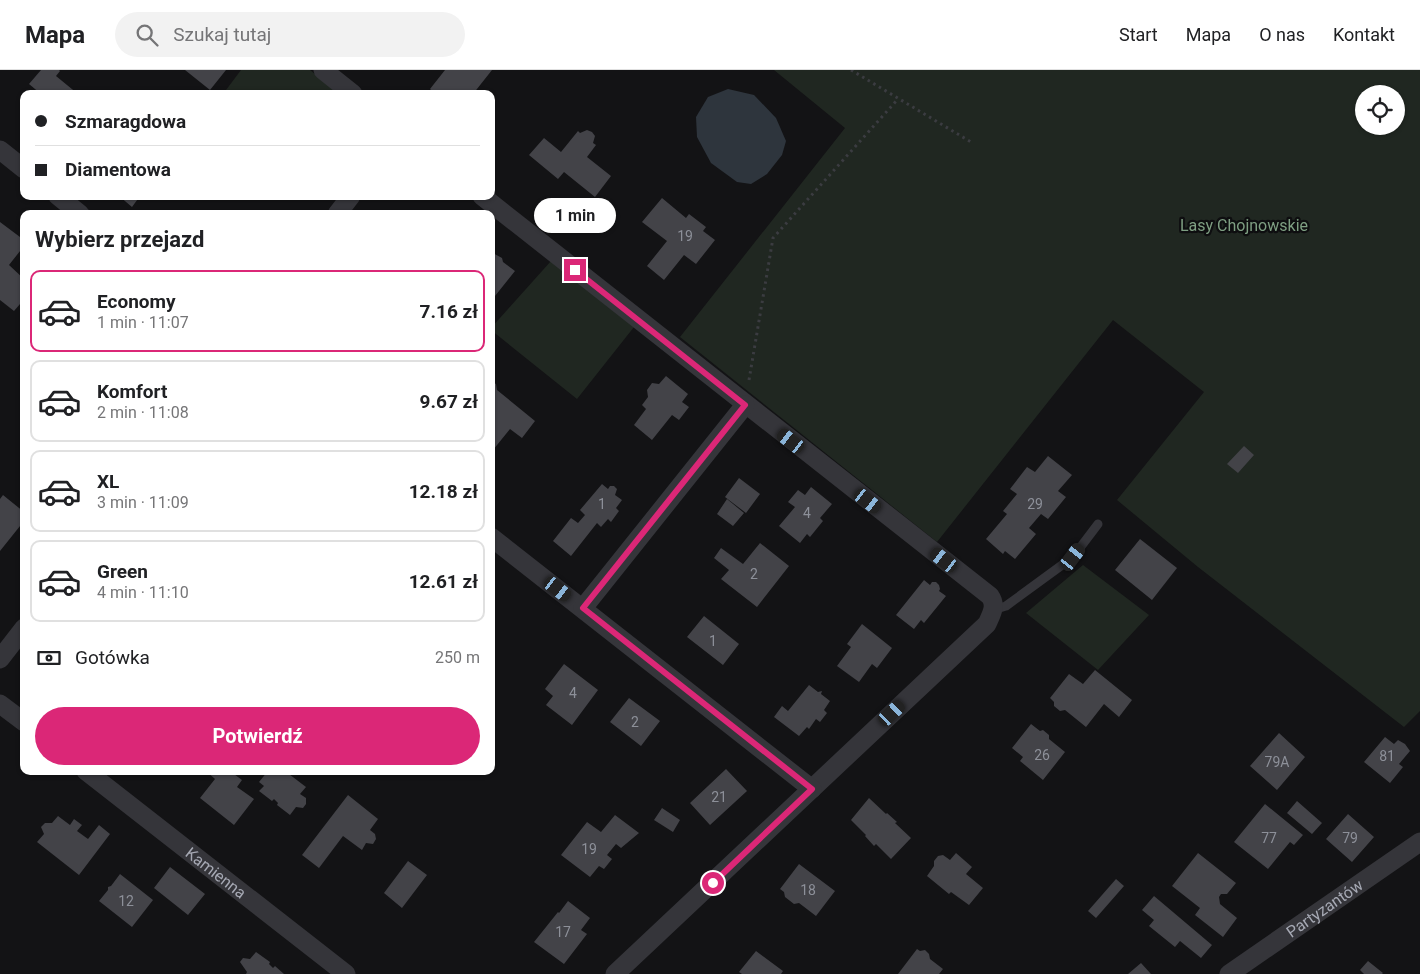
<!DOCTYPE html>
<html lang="pl">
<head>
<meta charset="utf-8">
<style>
  body { margin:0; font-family:Roboto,sans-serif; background:#f2f2f2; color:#202124; height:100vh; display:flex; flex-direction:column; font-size:19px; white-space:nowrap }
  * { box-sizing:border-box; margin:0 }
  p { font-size:16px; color:#757577 }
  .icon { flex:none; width:28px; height:28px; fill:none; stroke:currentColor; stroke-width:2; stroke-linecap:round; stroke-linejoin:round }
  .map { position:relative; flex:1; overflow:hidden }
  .sheet { position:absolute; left:20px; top:140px; width:475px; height:565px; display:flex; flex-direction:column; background:#fff; border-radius:10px; box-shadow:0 1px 4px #0004 }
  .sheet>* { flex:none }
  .banner { position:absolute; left:20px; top:20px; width:475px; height:110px; border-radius:10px; box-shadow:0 1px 4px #0004; display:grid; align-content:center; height:110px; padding:0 15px; background:#fff }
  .buttons { position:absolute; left:1355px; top:15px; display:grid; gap:10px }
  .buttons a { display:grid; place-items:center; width:50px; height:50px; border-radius:50%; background:#fff; box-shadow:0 1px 4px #0004; font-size:25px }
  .end { position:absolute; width:22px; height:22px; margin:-11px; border:6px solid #db2777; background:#fff; box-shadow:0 0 0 2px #fff }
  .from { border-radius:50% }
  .bubble { position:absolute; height:35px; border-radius:18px; background:#fff; box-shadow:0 1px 4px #0004; font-size:16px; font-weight:700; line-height:35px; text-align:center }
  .car { position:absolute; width:15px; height:30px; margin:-15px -8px; border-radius:6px; box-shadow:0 0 4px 1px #0007; background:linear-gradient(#222 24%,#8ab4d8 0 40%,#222 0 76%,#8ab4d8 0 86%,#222 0) }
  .banner b { display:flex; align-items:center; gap:18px; height:48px; font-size:19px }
  .banner b+b { border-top:1px solid #e0e0e0 }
  .banner i { width:12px; height:12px; background:#202124 }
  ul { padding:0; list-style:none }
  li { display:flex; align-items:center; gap:15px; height:82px; margin:0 10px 8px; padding:0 5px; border:2px solid #e0e0e0; border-radius:10px }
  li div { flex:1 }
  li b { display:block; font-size:19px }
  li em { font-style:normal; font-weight:700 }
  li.selected { border-color:#db2777 }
  li>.icon { width:45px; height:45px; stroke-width:1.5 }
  h2 { padding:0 15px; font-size:22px; line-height:60px }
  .pay { display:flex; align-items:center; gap:12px; height:55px; padding:0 15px; font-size:19px }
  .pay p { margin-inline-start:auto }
  .cta { display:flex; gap:10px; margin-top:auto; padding:10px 15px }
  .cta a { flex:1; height:58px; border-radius:30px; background:#db2777; color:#fff; font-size:20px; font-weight:700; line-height:58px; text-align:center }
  header { display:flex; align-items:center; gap:30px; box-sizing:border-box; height:70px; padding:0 25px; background:#fff; border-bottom:1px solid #e0e0e0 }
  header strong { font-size:24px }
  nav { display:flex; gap:28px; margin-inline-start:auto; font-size:18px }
  .search { width:350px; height:45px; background:#f2f2f2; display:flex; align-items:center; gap:12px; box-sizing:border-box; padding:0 18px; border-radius:28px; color:#757577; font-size:19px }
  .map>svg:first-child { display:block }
</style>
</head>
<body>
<header>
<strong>Mapa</strong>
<div class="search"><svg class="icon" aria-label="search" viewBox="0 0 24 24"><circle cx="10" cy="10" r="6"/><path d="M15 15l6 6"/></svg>Szukaj tutaj</div>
<nav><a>Start</a><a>Mapa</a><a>O nas</a><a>Kontakt</a></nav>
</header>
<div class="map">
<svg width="1420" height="904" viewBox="0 0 1420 904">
  <rect width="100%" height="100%" fill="#131315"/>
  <!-- green -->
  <path fill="#202721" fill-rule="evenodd" d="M241,0H310L340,24H223Z
    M774,0H1420V641L1404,657L1198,497L1117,430L1204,322L1113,250L937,472L680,267L845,58ZM1364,24H1396V56H1364Z
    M551,191L634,257L577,329L491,260V258Z
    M1083,495L1149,545L1098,600L1026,543Z"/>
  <!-- water -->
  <path fill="#2e353d" d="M728,19L754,25L776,48L786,71L782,85L767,104L751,114L737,112L711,93L697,67L696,47L708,27Z"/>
  <!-- building -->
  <path fill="#434348" d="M41,0H59L60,1L56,6L78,24H41L29,14Z
    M185,0H226L210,20Z
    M445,0H492L473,24H435L430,19Z
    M587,60L592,62L595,66L593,73L596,75L587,87L611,106L595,127L564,102L558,109L529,85L544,68L561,82L578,61L580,63Z
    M119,126H140L132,137Z
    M662,128L686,148L689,144L706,157L703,161L715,170L696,194L684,185L664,210L647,196L667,171L642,152Z
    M0,152L24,170V176L9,195L24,209V236L20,234L14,241L0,230Z
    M491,182L502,188L503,192L515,201L491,231Z
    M666,306L688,324L682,332L689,337L679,350L672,345L652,370L634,355L646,339L642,335L648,327L647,320L652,313L659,314Z
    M491,311L496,314L497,320L535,351L522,368L510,359L493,380L491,379Z
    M1244,376L1254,385L1238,403L1227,394Z
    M1048,386L1072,405L1058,421L1066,427L1048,449L1041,444L1029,458L1036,464L1015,489L1005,481L1003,484L986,469L1007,444L1003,441L1017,424L1010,419L1027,397L1035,402Z
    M739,408L760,424L746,443L725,427Z
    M602,414L608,419L610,416H614L617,419L615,425L622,430L616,438L619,441L611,452L608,449L601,457L597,453L571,486L553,471L571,448L578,453L585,445L580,440Z
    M811,417L832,434L820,448L823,451L810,467L807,464L800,473L779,456L795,437L788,432L798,420L805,425Z
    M3,425L24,442V451L0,481V429Z
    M727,429L744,443L733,456L717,444Z
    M1140,469L1177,498L1152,530L1115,500Z
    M760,473L789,496L757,537L721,509L729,500L714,488L721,478L743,494Z
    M924,510L930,515L932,512H936L939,515L940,519L939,521L946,526L924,553L921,550L914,559L896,545Z
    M704,546L739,574L723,595L687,567Z
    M862,554L892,578L877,598L872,594L859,612L837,596L851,577L847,574Z
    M564,594L598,620L572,655L546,635L553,626L545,619Z
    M1095,600L1132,630L1119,647L1104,634L1086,657L1065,640L1060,641L1054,636V632L1050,628L1069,604L1083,614Z
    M809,615L818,622L822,621L821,624L830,631L824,640L827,643L820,652L816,649L809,659L807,657L799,666L774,647L782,636L788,641Z
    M629,628L660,651L641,676L610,652Z
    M1031,654L1040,661L1043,660L1049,665V669L1065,682L1043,710L1020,691L1023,687L1012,678Z
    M1279,663L1305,687L1277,720L1250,696Z
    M1385,667L1394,674L1398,670L1405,674L1410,681L1399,694L1403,697L1390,713L1364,692Z
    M726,699L747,721L710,755L690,733Z
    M197,701H230L242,710L237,717L254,729L234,755L200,728L215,709L206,701L202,705Z
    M268,701H285L306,717L300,724L306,728V734L303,738L296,737L290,745L277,735L278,733L274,729L272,731L259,721L264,716L259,712Z
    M348,725L378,749L370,760L375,764L376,769L373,774L366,773L362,780L343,766L319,798L302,785Z
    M869,728L886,744L887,743L897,752L895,753L911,768L891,789L876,774L874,776L865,766L866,765L851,750Z
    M1297,731L1322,753L1312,764L1287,743Z
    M1265,734L1303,765L1294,775L1290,772L1268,799L1234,772Z
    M662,738L680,750L673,762L654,750Z
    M1348,744L1374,767L1352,792L1326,769Z
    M615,745L639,763L621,778L616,774L607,785L612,789L604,799L599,796L590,807L561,785L587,752L601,762Z
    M58,746L70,755L74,749L82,755L77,761L88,769L99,755L110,764L79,805L37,772L44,764L41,757L45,753H52Z
    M956,783L972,797L966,804L983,818L969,835L951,822L949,824L927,806L934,796V791L938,786L943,785L950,790Z
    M1198,783L1236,813L1227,824H1221L1219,827L1220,834L1237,848L1223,867L1195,845L1200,838L1172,816Z
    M408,791L427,805L402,838L384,823Z
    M799,794L835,821L816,846L799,833L794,834L785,827L784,822L780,819Z
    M170,797L205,824L188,845L154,818Z
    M120,804L153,830L132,857L99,831L108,820V817L111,816Z
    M1116,809L1124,816L1096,848L1088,841Z
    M1154,826L1212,875L1201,888L1180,871L1175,877L1149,856L1154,850L1142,840Z
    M568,831L590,848L581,860L587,864L564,894L534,872L558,842L559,843Z
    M917,879L920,881L925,880L929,884L930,889L943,899L939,904H898Z
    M756,881L783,901L781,904H742L739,902Z
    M256,882L270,892L269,894L273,898L275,896L284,904H246L247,902L240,892L243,888L250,889Z
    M1368,891L1383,903L1382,904H1364L1360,900Z
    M1141,893L1151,904H1128Z"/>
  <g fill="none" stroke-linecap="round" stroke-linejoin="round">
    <!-- path -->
    <path stroke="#3b3c41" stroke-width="3" stroke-dasharray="2.5 4" stroke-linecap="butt" d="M851,0L971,72
      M749,310L773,168L898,29"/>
    <!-- service -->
    <path stroke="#35353a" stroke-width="9" d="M993,540L1006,536L1073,487L1098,454"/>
    <!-- minor -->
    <g stroke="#35353a" stroke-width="19">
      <path d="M323,0L353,24"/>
      <path d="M0,80L24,99"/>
      <path d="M58,126L80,144"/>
      <path d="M482,126L990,526C997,536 991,545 987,554L615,904"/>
      <path d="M337,144L351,126"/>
      <path d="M491,467L812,719"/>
      <path d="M583,538L745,335"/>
      <path d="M0,589L24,558"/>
      <path d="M0,634L24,652"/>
      <path id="s1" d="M86,701L346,904"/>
      <path id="s2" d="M1229,904L1420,772"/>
    </g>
  </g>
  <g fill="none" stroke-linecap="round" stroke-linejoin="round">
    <!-- route -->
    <path stroke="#db2777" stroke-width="6" d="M575,200L745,335L583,538L812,719L713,813"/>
  </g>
  <g text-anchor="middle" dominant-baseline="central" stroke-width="4.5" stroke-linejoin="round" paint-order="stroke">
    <!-- number labels -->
    <g font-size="14" fill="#8d9099">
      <text x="685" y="166">19</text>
      <text x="602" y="434">1</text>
      <text x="1035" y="434">29</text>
      <text x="807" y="443">4</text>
      <text x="754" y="504">2</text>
      <text x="713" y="571">1</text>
      <text x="573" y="623">4</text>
      <text x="635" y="652">2</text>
      <text x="1042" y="685">26</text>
      <text x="1387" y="686">81</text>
      <text x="1277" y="692">79A</text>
      <text x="719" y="727">21</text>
      <text x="1269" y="768">77</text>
      <text x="1350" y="768">79</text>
      <text x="589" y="779">19</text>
      <text x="808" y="820">18</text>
      <text x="126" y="831">12</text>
      <text x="563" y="862">17</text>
    </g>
    <!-- park labels -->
    <g font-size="16" fill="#7e9e82" stroke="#0e0e10">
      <text x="1244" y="155">Lasy Chojnowskie</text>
    </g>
    <!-- street labels -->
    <g font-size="16" fill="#a6a9b4" stroke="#0e0e10">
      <text stroke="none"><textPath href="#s1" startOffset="165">Kamienna</textPath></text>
      <text stroke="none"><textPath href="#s2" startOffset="116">Partyzantów</textPath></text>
    </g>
  </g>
</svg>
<div class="buttons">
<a><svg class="icon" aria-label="locate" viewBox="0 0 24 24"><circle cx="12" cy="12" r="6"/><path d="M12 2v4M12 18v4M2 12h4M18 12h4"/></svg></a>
</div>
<i class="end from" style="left:713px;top:813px"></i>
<i class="end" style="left:575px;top:200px"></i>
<div class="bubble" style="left:534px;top:128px;width:82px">1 min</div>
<i class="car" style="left:791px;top:371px;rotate:308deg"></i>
<i class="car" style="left:868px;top:431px;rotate:128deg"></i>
<i class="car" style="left:1073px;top:487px;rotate:37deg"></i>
<i class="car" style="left:944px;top:490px;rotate:308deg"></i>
<i class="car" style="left:558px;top:519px;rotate:128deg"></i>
<i class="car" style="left:892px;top:643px;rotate:47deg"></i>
<div class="banner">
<b><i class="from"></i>Szmaragdowa</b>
<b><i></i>Diamentowa</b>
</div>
<section class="sheet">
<h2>Wybierz przejazd</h2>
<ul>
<li class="selected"><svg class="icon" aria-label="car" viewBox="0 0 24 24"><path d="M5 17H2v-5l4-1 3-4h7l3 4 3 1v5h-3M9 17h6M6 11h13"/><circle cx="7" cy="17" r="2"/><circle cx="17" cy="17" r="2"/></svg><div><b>Economy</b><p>1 min · 11:07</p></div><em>7.16 zł</em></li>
<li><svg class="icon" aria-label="car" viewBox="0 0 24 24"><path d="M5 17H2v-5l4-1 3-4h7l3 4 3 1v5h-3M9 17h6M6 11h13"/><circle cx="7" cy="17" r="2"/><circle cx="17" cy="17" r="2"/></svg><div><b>Komfort</b><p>2 min · 11:08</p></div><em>9.67 zł</em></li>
<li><svg class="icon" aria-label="car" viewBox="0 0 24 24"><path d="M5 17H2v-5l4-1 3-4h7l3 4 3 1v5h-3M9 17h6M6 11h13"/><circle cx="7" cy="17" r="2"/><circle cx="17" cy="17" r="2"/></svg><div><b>XL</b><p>3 min · 11:09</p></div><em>12.18 zł</em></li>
<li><svg class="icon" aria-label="car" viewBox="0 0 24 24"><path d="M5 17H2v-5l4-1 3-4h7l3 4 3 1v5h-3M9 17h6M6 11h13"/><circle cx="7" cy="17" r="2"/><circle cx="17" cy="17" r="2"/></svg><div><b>Green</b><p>4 min · 11:10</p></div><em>12.61 zł</em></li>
</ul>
<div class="pay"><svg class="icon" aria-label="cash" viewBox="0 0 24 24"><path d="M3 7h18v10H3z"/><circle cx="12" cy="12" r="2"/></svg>Gotówka<p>250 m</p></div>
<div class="cta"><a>Potwierdź</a></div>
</section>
</div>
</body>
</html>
